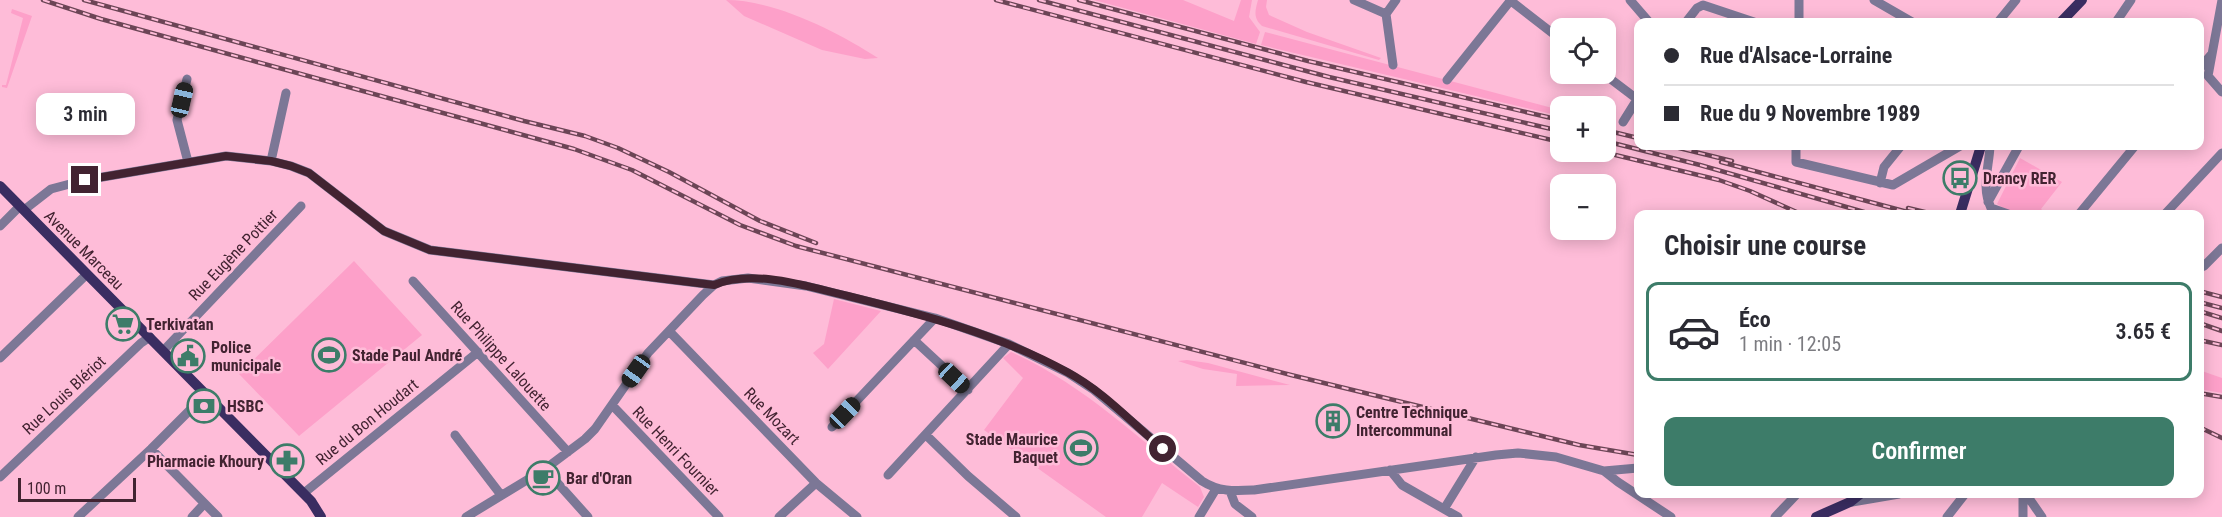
<!DOCTYPE html>
<html lang="fr">
<head>
<meta charset="utf-8">
<style>
  body { margin:0; font-family:"Roboto Condensed",sans-serif; background:#f2f2f3; color:#2b2b33; height:100vh; display:flex; flex-direction:column; font-size:22px; white-space:nowrap }
  * { box-sizing:border-box; margin:0 }
  p { font-size:20px; color:#7c7c81 }
  .icon { flex:none; width:33px; height:33px; fill:none; stroke:currentColor; stroke-width:2; stroke-linecap:round; stroke-linejoin:round }
  .map { position:relative; flex:1; overflow:hidden }
  .details { position:absolute; left:1634px; top:210px; width:570px; height:288px; display:flex; flex-direction:column; background:#fff; border-radius:12px; box-shadow:0 3px 15px #0003 }
  .details>* { flex:none }
  .hud { position:absolute; left:1634px; top:18px; width:570px; height:132px; border-radius:12px; box-shadow:0 3px 15px #0003; display:grid; align-content:center; height:132px; padding:0 30px; background:#fff }
  .buttons { position:absolute; left:1550px; top:18px; display:grid; gap:12px }
  .buttons a { display:grid; place-items:center; width:66px; height:66px; border-radius:12px; background:#fff; box-shadow:0 3px 15px #0003; font-size:30px }
  .scale { position:absolute; left:18px; bottom:15px; width:118px; box-sizing:border-box; padding-left:6px; border:3px solid #422331; border-top:0; font-size:16px; line-height:21px; white-space:nowrap; color:#422331; -webkit-text-stroke:4px #febcd8; paint-order:stroke }
  .end { position:absolute; width:27px; height:27px; margin:-14px; border:8px solid #422331; background:#fff; box-shadow:0 0 0 3px #fff }
  .from { border-radius:50% }
  .bubble { position:absolute; height:42px; border-radius:12px; background:#fff; box-shadow:0 3px 15px #0003; font-size:20px; font-weight:600; line-height:42px; text-align:center }
  .car { position:absolute; width:18px; height:36px; margin:-18px -9px; border-radius:8px; box-shadow:0 0 4px 2px #0007; background:linear-gradient(#222 24%,#8ab4d8 0 40%,#222 0 76%,#8ab4d8 0 86%,#222 0) }
  .hud b { display:flex; align-items:center; gap:21px; height:57px; font-size:22px }
  .hud b+b { border-top:2px solid #e1e1e2 }
  .hud i { width:15px; height:15px; background:#2b2b33 }
  ul { padding:0; list-style:none }
  li { display:flex; align-items:center; gap:18px; height:99px; margin:0 12px 9px; padding:0 18px; border:3px solid transparent; border-radius:12px }
  li div { flex:1 }
  li b { display:block; font-size:22px }
  li em { font-style:normal; font-weight:600 }
  li.current { border-color:#3d7c69 }
  li>.icon { width:54px; height:54px; stroke-width:1.5 }
  h2 { padding:0 30px; font-size:27px; line-height:72px }
  .primary-button { display:flex; gap:12px; margin-top:auto; padding:12px 30px }
  .primary-button a { flex:1; height:69px; border-radius:12px; background:#3d7c69; color:#fff; font-size:24px; font-weight:600; line-height:69px; text-align:center }
  .map>svg:first-child { display:block }
</style>
</head>
<body>
<div class="map">
<svg width="2222" height="517" viewBox="0 0 2222 517">
  <rect width="100%" height="100%" fill="#febcd8"/>
  <!-- green -->
  <path fill="#fda0c9" d="M726,0C775,0 838,32 878,58L865,59L822,50L744,16Z
    M1094,0H1183L1234,21L1241,0H1252L1249,17L1260,32L1256,44Z
    M1258,0H1267L1266,7L1269,15L1307,32L1381,58L1379,60L1262,26C1253,18 1255,11 1258,0Z
    M12,9L32,16L7,88L2,87V85H6L23,18L11,13Z
    M1265,32L1560,110V116L1261,45Z
    M2020,158L2062,182L2041,209L2047,214C2029,214 2012,215 1997,204Z
    M354,261L422,335L299,436L239,374Z
    M834,299L881,311L828,369L813,353L824,344Z
    M1011,352C1083,384 1139,439 1200,487L1204,497L1198,507L1162,483L1142,517H1106L984,430L1023,378L1003,358Z
    M1187,360L1208,363L1290,385L1236,386L1237,374L1203,369L1178,361Z
    M2199,370L2222,378V393L2199,389Z"/>
  <g fill="none" stroke-linecap="round" stroke-linejoin="round">
    <!-- minor -->
    <path stroke="#7c7796" stroke-width="9" d="M1354,0L1386,14
      M1630,0L1649,22
      M1874,0L1912,22
      M2222,0L2208,76L2222,92
      M1511,1L1560,39
      M1386,14L1393,65
      M1386,14L1396,0
      M1686,22L1697,8L1703,5L1754,22
      M1799,22V0
      M1998,22L2016,0
      M2116,22L2131,0
      M2199,69L2211,55
      M1604,74L1637,99
      M187,79L177,120L188,162
      M1447,80L1511,0
      M1623,122L1638,98
      M1796,146V162L1893,185L1960,146
      M1990,146C1989,168 1981,187 1991,208L2008,214
      M271,161L286,93
      M1880,183L1884,167L1901,146
      M1988,202L2019,146
      M24,210L51,189L85,180L226,156L271,161L291,166L309,173L384,231L430,250L714,285
      M2079,214L2135,146
      M2165,214L2222,153
      M0,226L20,206
      M2199,268L2204,266L2222,248
      M413,281L568,452
      M669,331L816,483L857,517
      M914,340L968,390
      M163,351L301,206
      M0,358L87,274
      M612,405L719,517
      M832,427L935,318
      M455,435L501,495
      M926,435L968,476L1016,517
      M151,449L218,517
      M545,469L588,517
      M1390,470L1402,485L1458,517
      M1604,471L1618,482L1671,517
      M888,475L1009,344
      M0,477L141,343L150,337
      M1230,491L1235,504L1252,517
      M304,493L478,352
      M2026,494L2042,517
      M1852,502L1899,494
      M1444,509L1476,457
      M78,517L151,449L206,394
      M192,517L204,504
      M466,517L545,469L585,439L595,429L648,353L703,295L714,285L722,281L748,278L806,286L935,318L1009,344L1068,373L1094,390L1202,481C1219,492 1234,491 1254,490L1496,455L1518,453L1556,457L1604,471L1638,468
      M779,517L816,483
      M1199,517L1216,489
      M1775,517L1797,494
      M1947,517L1965,494
      M2023,517V494"/>
    <!-- major -->
    <path stroke="#3a2d61" stroke-width="10" d="M2061,22L2082,0
      M0,186L311,501L321,517
      M1960,214L1981,146
      M1816,517L1850,502L1860,494"/>
    <defs>
      <path id="rail" d="M43,0L101,19L574,149L632,170L740,225L796,246L1291,375L1579,445L1638,455
        M84,0L524,121L585,136L618,148L669,172L760,221L816,243
        M996,0L1306,82L1560,142
        M1039,0L1329,77L1560,131
        M1079,0L1308,61L1560,120
        M1605,130L1638,138
        M1605,141L1700,165L1871,214
        M1671,146L1732,161
        M1603,152L1719,180L1750,191L1801,214
        M1721,162L1915,214
        M1908,208L1933,214
        M2199,291L2222,297
        M2199,302L2222,308
        M2199,311L2222,318
        M2199,323L2222,331
        M2199,340L2222,345
        M2199,393L2222,397
        M2199,427L2222,438"/>
    </defs>
    <!-- rail casing -->
    <use href="#rail" stroke="#6c4556" stroke-width="4.5"/>
    <!-- rail -->
    <use href="#rail" stroke="#febcd8" stroke-width="2" stroke-dasharray="7" stroke-linecap="butt"/>
  </g>
  <g fill="none" stroke-linecap="round" stroke-linejoin="round">
    <!-- route -->
    <path stroke="#422331" stroke-width="8" d="M85,180L226,156L271,161L291,166L309,173L384,231L430,250L714,285C753,268 809,287 848,296C924,315 998,334 1067,372C1103,391 1132,423 1163,449"/>
  </g>
  <!-- icons -->
  <defs>
    <symbol id="bus-ring" viewBox="-11 -11 22 22"><circle r="9.5" fill="#febcd8" stroke="#3d7c69" stroke-width="1.5"/><path d="M-5-6H5V4H4V6H2V4H-2V6H-4V4H-5ZM-3.5-4V0h7V-4ZM-3.5 1.2v1.5H-2V1.2ZM2 1.2v1.5H3.5V1.2Z" fill="#3d7c69"/></symbol>
    <symbol id="supermarket-ring" viewBox="-11 -11 22 22"><circle r="9.5" fill="#febcd8" stroke="#3d7c69" stroke-width="1.5"/><path d="M-6-5.5h2.5l.6 2H6L4.5 2H-2.5L-4.4-4H-6ZM-1.5 3.2a1.3 1.3 0 1 0 .1 0ZM3 3.2a1.3 1.3 0 1 0 .1 0Z" fill="#3d7c69"/></symbol>
    <symbol id="stadium-ring" viewBox="-11 -11 22 22"><circle r="9.5" fill="#febcd8" stroke="#3d7c69" stroke-width="1.5"/><path d="M0-5a6.5 5 0 1 0 0 10a6.5 5 0 1 0 0-10ZM-3.5-1.8h7v3.6h-7Z" fill="#3d7c69"/></symbol>
    <symbol id="civic-ring" viewBox="-11 -11 22 22"><circle r="9.5" fill="#febcd8" stroke="#3d7c69" stroke-width="1.5"/><path d="M-.6-6.5H3V-4.5H.6V-3L4-1V1h2V6H-6V1h2V-1L-.6-3ZM-1.2 2.5V6h2.4V2.5Z" fill="#3d7c69"/></symbol>
    <symbol id="bank-ring" viewBox="-11 -11 22 22"><circle r="9.5" fill="#febcd8" stroke="#3d7c69" stroke-width="1.5"/><path d="M-6-4H6V4H-6ZM0-2.3a2.3 2.3 0 1 0 0 4.6a2.3 2.3 0 1 0 0-4.6Z" fill="#3d7c69"/></symbol>
    <symbol id="building-ring" viewBox="-11 -11 22 22"><circle r="9.5" fill="#febcd8" stroke="#3d7c69" stroke-width="1.5"/><path d="M-4-6H4V6H1V3H-1V6H-4ZM-2.5-4.3h1.7v1.8h-1.7ZM.8-4.3h1.7v1.8H.8ZM-2.5-1h1.7V.8h-1.7ZM.8-1h1.7V.8H.8Z" fill="#3d7c69"/></symbol>
    <symbol id="pharmacy-ring" viewBox="-11 -11 22 22"><circle r="9.5" fill="#febcd8" stroke="#3d7c69" stroke-width="1.5"/><path d="M-2-6h4v4h4v4h-4v4h-4v-4h-4v-4h4Z" fill="#3d7c69"/></symbol>
    <symbol id="cafe-ring" viewBox="-11 -11 22 22"><circle r="9.5" fill="#febcd8" stroke="#3d7c69" stroke-width="1.5"/><path d="M-5.5-4.5H6V0H3Q3 3.5 0 3.5H-2.5Q-5.5 3.5-5.5 0ZM3-3.2v2h1.7v-2ZM-6 4.5H4V6H-6Z" fill="#3d7c69"/></symbol>
  </defs>
  <g fill-rule="evenodd">
    <use href="#bus-ring" x="1941" y="159" width="38" height="38"/>
    <use href="#supermarket-ring" x="104" y="305" width="38" height="38"/>
    <use href="#stadium-ring" x="310" y="336" width="38" height="38"/>
    <use href="#civic-ring" x="169" y="337" width="38" height="38"/>
    <use href="#bank-ring" x="185" y="387" width="38" height="38"/>
    <use href="#building-ring" x="1314" y="402" width="38" height="38"/>
    <use href="#stadium-ring" x="1062" y="429" width="38" height="38"/>
    <use href="#pharmacy-ring" x="268" y="442" width="38" height="38"/>
    <use href="#cafe-ring" x="524" y="459" width="38" height="38"/>
  </g>
  <g text-anchor="middle" dominant-baseline="central" stroke-width="5" stroke-linejoin="round" paint-order="stroke">
    <!-- poi labels -->
    <g font-size="16" font-weight="bold" fill="#422331" stroke="#febcd8" text-anchor="start">
      <text x="1983" y="178">Drancy RER</text>
      <text x="146" y="324">Terkivatan</text>
      <text x="211" y="347">Police<tspan x="211" dy="18">municipale</tspan></text>
      <text x="352" y="355">Stade Paul André</text>
      <text x="227" y="406">HSBC</text>
      <text x="1356" y="412">Centre Technique<tspan x="1356" dy="18">Intercommunal</tspan></text>
      <text x="1058" y="439" text-anchor="end">Stade Maurice<tspan x="1058" dy="18">Baquet</tspan></text>
      <text x="264" y="461" text-anchor="end">Pharmacie Khoury</text>
      <text x="566" y="478">Bar d'Oran</text>
    </g>
    <!-- street labels -->
    <g font-size="16" fill="#422331" stroke="#febcd8">
      <text transform="translate(84 250) rotate(45)">Avenue Marceau</text>
      <text transform="translate(233 255) rotate(-46)">Rue Eugène Pottier</text>
      <text transform="translate(501 356) rotate(48)">Rue Philippe Lalouette</text>
      <text transform="translate(64 395) rotate(-43)">Rue Louis Blériot</text>
      <text transform="translate(772 416) rotate(46)">Rue Mozart</text>
      <text transform="translate(367 422) rotate(-39)">Rue du Bon Houdart</text>
      <text transform="translate(676 451) rotate(46)">Rue Henri Fournier</text>
    </g>
  </g>
</svg>
<div class="buttons">
<a><svg class="icon" aria-label="locate" viewBox="0 0 24 24"><circle cx="12" cy="12" r="6"/><path d="M12 2v4M12 18v4M2 12h4M18 12h4"/></svg></a>
<a>+</a>
<a>−</a>
</div>
<div class="scale">100 m</div>
<i class="end from" style="left:1163px;top:449px"></i>
<i class="end" style="left:85px;top:180px"></i>
<div class="bubble" style="left:36px;top:93px;width:99px">3 min</div>
<i class="car" style="left:182px;top:100px;rotate:13deg"></i>
<i class="car" style="left:636px;top:371px;rotate:215deg"></i>
<i class="car" style="left:954px;top:378px;rotate:133deg"></i>
<i class="car" style="left:845px;top:413px;rotate:44deg"></i>
<div class="hud">
<b><i class="from"></i>Rue d'Alsace-Lorraine</b>
<b><i></i>Rue du 9 Novembre 1989</b>
</div>
<section class="details">
<h2>Choisir une course</h2>
<ul>
<li class="current"><svg class="icon" aria-label="car" viewBox="0 0 24 24"><path d="M5 17H2v-5l4-1 3-4h7l3 4 3 1v5h-3M9 17h6M6 11h13"/><circle cx="7" cy="17" r="2"/><circle cx="17" cy="17" r="2"/></svg><div><b>Éco</b><p>1 min · 12:05</p></div><em>3.65 €</em></li>
</ul>
<div class="primary-button"><a>Confirmer</a></div>
</section>
</div>
</body>
</html>
